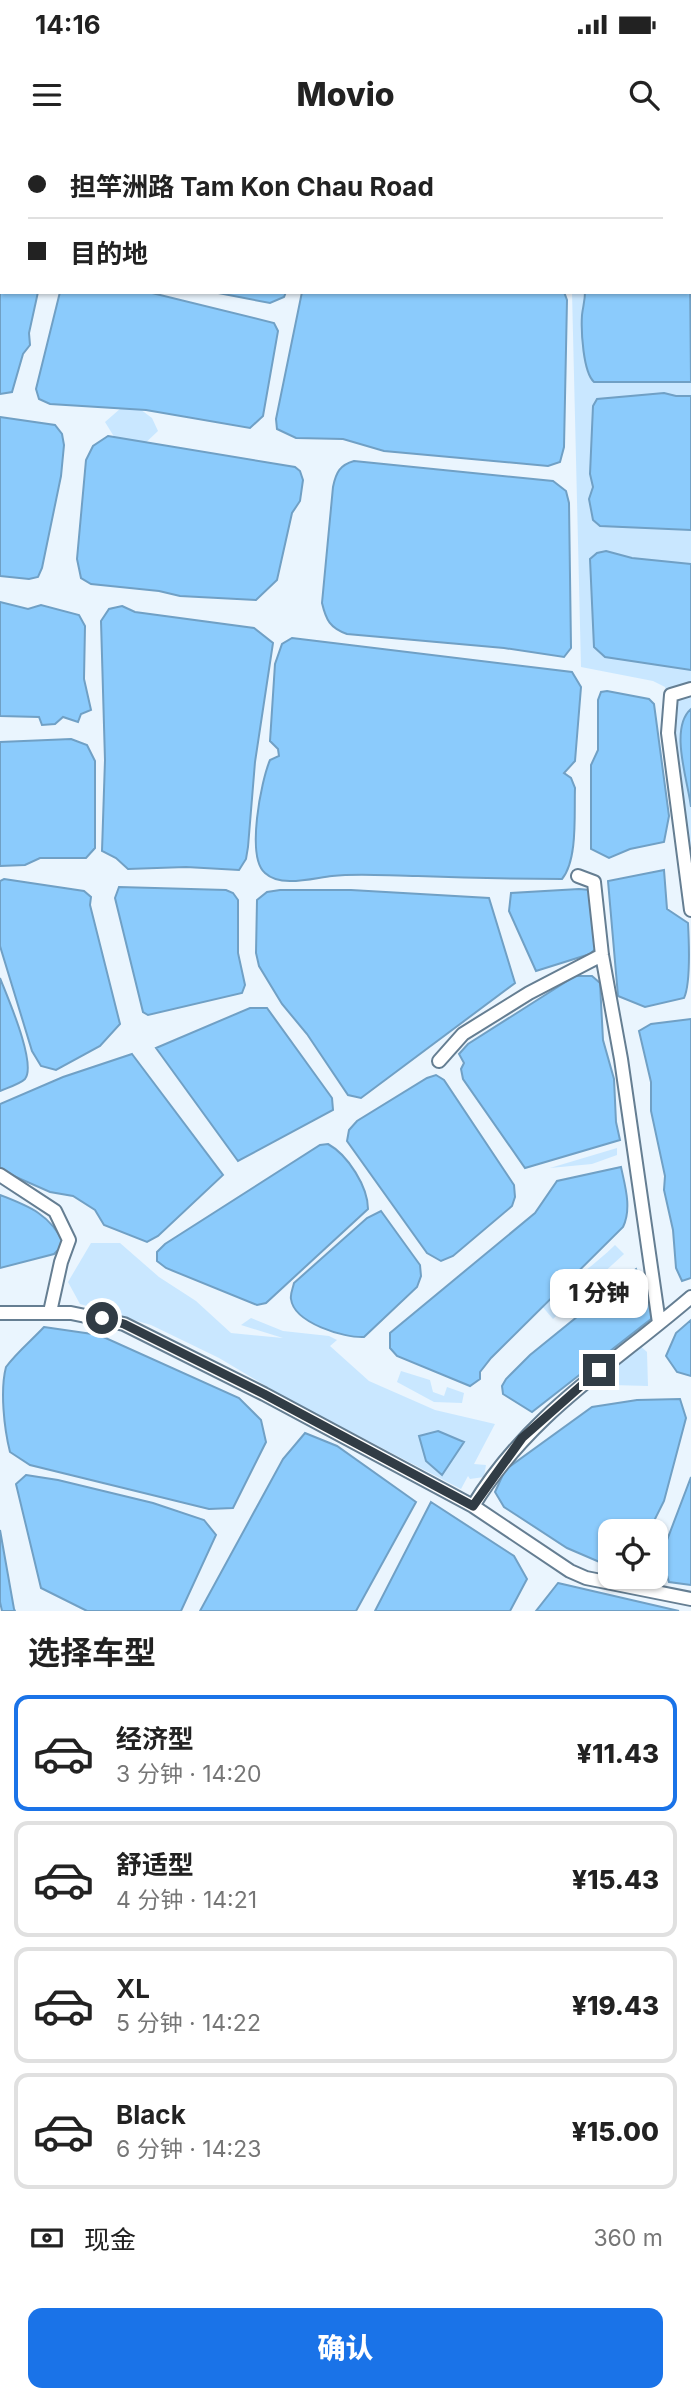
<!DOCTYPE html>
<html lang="zh">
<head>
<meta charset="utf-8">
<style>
  body { margin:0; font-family:Inter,"Noto Sans SC",sans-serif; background:#f2f2f2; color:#222; height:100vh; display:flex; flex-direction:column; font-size:26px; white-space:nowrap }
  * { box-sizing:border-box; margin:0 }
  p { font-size:23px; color:#767676 }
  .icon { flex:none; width:38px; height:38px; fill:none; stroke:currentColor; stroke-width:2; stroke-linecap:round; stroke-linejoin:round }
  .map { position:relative; height:1471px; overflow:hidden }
  .sheet { display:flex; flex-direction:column; background:#fff; flex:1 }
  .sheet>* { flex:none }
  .top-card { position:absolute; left:0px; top:0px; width:691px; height:154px; box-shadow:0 2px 5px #0004; display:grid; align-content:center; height:154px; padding:0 28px; background:#fff }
  .fabs { position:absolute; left:598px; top:1379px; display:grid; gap:14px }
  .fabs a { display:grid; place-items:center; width:70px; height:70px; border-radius:14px; background:#fff; box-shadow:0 2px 5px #0004; font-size:35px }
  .end { position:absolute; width:32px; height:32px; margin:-16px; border:9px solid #313c45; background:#fff; box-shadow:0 0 0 4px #fff }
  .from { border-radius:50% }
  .bubble { position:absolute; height:49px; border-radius:14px; background:#fff; box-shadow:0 2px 5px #0004; font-size:23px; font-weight:800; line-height:49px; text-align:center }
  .top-card b { display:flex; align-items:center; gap:24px; height:66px; font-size:26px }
  .top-card b+b { border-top:2px solid #e0e0e0 }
  .top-card i { width:18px; height:18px; background:#222 }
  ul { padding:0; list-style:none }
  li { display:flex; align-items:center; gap:21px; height:116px; margin:0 14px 10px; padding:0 14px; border:4px solid #e0e0e0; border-radius:14px }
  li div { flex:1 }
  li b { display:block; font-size:26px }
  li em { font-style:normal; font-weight:800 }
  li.selected { border-color:#1a73e8 }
  li>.icon { width:63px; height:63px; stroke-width:1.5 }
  h2 { padding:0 28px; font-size:32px; line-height:84px }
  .pay { display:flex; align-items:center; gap:18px; height:77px; padding:0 28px; font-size:26px }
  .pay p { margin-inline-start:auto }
  .action { display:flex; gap:14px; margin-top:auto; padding:14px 28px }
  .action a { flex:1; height:80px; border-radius:14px; background:#1a73e8; color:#fff; font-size:28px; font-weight:800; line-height:80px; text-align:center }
  .status { display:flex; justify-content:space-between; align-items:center; height:49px; padding:0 35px; background:#fff; direction:ltr }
  .status svg { height:19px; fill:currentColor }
  header { display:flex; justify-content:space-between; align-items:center; height:91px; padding:0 28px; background:#fff; font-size:32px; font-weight:800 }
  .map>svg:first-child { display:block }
</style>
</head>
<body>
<div class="status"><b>14:16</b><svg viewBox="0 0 49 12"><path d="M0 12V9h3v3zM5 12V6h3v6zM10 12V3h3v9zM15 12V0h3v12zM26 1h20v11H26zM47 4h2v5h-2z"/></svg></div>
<header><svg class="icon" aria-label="menu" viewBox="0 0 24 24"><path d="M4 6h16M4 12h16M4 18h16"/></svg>Movio<svg class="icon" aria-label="search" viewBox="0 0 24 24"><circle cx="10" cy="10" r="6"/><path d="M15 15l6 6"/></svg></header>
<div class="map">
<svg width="691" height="1471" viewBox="0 0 691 1471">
  <rect width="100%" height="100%" fill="#eaf5fe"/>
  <!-- green -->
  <path fill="#c9e7ff" d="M691,105V727L665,547L653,541L581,527L572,152H690Z
    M129,261L152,278L158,291L141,307L121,308L105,282Z
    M617,1008V1015L592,1024L550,1028Z
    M91,1103H120L159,1137L196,1161L231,1193L283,1198L241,1185L251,1178L283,1191L329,1196L337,1200L330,1206L369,1241L435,1270L495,1284L474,1324L486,1325L484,1337L470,1339L468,1336L461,1349L305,1268L301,1270L288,1263V1259L219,1218L151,1185L80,1164L68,1142Z
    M615,1105L624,1114L553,1179L541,1165C565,1144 592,1128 615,1105Z
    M638,1204L647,1212L648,1246L612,1245L597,1239Z
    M401,1231L430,1240L433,1252L444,1256L447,1247L464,1253L462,1263L434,1262L397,1242Z"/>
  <!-- water -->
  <path fill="#8bcbfc" stroke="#70a0c5" stroke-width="2" d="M70,0H691V86L690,2Z
    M0,117L2,152H38L29,193L30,205L23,214L12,252L0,254Z
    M690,134L691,242H594C583,232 581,191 582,175C583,166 585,161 585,152H690Z
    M60,152H148L274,183L278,191L263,276L250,288L146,270L50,264L39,259L36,249Z
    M213,152H286L284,157L270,163Z
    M302,152H564L567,160L564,307L560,322L548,326L384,311L343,299L296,298L277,289L276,279Z
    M664,253L676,256H691V390L600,386L593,380L589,359L593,347L590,334L593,266L597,259Z
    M0,277L55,285L62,294L64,305L61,336L42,428L38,437L29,439L0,436Z
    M108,296L295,327L300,331L303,340L300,361L292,373L277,440L256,460L180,456L159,451L91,444L81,438L77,419L86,320L93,306Z
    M354,321L553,341L566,351L569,363L571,508L564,517L504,508L347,494C330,488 326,480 322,463L333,347C336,332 340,325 354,321Z
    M606,411L632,418L691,424V530L605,517L594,507L590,419L597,413Z
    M0,462L28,469L41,465L79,475L85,486L84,539L91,570L81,574L78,582L63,577L55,584L42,585L39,577L0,576Z
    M122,466L135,472L254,488L273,503L255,622L248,707L246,719L239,730L186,727L128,729L116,718L102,711L105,620L101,481L109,469Z
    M292,498L572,532L581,547L575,621L564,633L571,638L575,648C574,673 578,720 562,739C514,739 466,738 418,736C389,736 361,733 332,736C313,738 281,748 265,733C246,717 261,641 270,620L279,616L278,609L270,601L275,524L282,504Z
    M607,551L649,559L654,564L669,676L664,702L630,709L609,718L591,709V625L598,610V560L601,552Z
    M691,569V667C688,641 669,588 691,569Z
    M71,599L87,605L95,621V708L86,718H40L25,725L0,726V602Z
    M664,730L667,769L688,783C689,802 691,843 684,858L645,867L618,856L608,741Z
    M4,739L84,751L91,757L90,765L120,884L100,906L56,930L41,926L32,911L0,806V741Z
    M119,747L226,750L233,753L238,760V813L245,845L242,853L148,875L143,872L115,758Z
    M579,749L590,750L601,804L590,814L536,831L509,771L511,753Z
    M280,750H351L489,758L515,843L361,958L348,955L307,894L282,864L259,826L256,813L257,760L267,752Z
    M575,836H592L600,843L603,900L614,939L616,982L620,1000L525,1028L463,939L461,929L464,923L459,914L468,904Z
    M0,838C7,856 37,924 25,939C20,944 7,948 0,951Z
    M250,868H267L332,958L333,970L238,1021L156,908Z
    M691,879V1138L682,1141L676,1128L673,1090L664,1050L665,1036L651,971V942L639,891L651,884Z
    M132,914L223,1035L158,1096L147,1102L104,1085L95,1070L73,1056L50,1052L0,1030V964L63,937Z
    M436,935L444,940L514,1045L515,1057L512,1066L453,1116L441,1121L427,1113L347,1001L349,990L357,981L427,938Z
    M328,1004C348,1015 368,1047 368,1069L266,1163L257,1165L166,1128L157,1121V1112L165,1104L320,1005Z
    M621,1027C625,1046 632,1068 623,1087L491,1218L480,1232V1239L470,1246L397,1216L390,1208V1193L535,1073L557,1041Z
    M0,1055C29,1066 51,1075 64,1104L54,1114L0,1128Z
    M381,1071L420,1125L421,1136L417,1147L364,1197C344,1198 294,1183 291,1159C290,1154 293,1148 294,1143L367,1078Z
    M636,1129L653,1170L651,1179L532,1272L503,1254L502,1246L506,1239L530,1215Z
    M691,1180V1236L677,1232L666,1216L676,1193Z
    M44,1187L99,1195L239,1258L261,1280L266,1302L233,1368L209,1369L30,1325L10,1312C4,1288 0,1250 6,1227C17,1212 32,1200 44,1187Z
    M680,1259L686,1278L664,1361L649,1391H611V1427L567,1408L504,1367L495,1352L505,1330L592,1267L637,1260Z
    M438,1291L464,1302L442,1335L426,1321L419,1296Z
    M305,1293L337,1306L416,1362L356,1471H200L283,1319Z
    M26,1335L58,1340L153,1363L204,1380L216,1395L181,1471H87L41,1448L16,1344Z
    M691,1337V1445L669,1442L661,1416Z
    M431,1362L514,1416L527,1439L510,1471H375Z
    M0,1390L14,1469L15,1471H2L0,1462Z
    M558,1443L679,1471H536Z"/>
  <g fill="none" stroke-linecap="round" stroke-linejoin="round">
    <defs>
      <path id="minor" d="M26,0L29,2
        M690,107H691
        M691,549L671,555L668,593L691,770
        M578,736L594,742L602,815L621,919L659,1183
        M439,921L463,894L529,853L602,815
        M0,1035L55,1071L69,1100L61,1122L50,1172
        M0,1173H71L124,1184L264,1254L473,1366L570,1431L586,1438L691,1459
        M473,1366C529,1274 612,1225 691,1157"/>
    </defs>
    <!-- minor casing -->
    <use href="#minor" stroke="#657e92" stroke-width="16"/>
    <!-- minor -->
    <use href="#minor" stroke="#fff" stroke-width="12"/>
  </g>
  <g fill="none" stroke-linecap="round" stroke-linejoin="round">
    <!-- route -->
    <path stroke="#313c45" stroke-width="9" d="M102,1178L124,1184L264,1254L473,1366L522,1298L599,1230"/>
  </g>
</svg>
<div class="fabs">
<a><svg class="icon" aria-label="locate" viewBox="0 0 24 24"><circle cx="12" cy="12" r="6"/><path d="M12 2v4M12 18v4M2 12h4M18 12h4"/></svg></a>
</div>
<i class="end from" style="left:102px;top:1178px"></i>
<i class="end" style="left:599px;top:1230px"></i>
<div class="bubble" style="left:550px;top:1129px;width:98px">1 分钟</div>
<div class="top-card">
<b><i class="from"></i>担竿洲路 Tam Kon Chau Road</b>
<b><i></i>目的地</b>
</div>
</div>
<section class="sheet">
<h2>选择车型</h2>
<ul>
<li class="selected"><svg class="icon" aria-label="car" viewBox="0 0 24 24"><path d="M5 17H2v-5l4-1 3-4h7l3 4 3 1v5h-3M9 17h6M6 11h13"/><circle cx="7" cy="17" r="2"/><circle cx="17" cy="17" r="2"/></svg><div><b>经济型</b><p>3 分钟 · 14:20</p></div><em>¥11.43</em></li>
<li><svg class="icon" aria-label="car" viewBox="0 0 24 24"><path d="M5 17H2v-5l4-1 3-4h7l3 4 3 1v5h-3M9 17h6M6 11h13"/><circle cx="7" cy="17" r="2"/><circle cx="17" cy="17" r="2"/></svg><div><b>舒适型</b><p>4 分钟 · 14:21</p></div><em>¥15.43</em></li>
<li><svg class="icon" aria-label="car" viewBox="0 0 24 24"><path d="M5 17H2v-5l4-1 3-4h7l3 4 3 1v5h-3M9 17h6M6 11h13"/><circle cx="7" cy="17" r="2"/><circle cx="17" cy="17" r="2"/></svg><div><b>XL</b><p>5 分钟 · 14:22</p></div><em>¥19.43</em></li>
<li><svg class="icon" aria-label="car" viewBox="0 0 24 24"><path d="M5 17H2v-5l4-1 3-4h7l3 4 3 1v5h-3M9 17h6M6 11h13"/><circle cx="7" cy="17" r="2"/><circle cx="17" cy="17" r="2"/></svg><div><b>Black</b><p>6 分钟 · 14:23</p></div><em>¥15.00</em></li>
</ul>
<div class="pay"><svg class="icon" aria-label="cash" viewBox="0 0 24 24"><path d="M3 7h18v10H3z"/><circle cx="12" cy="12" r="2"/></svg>现金<p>360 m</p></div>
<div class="action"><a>确认</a></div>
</section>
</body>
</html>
